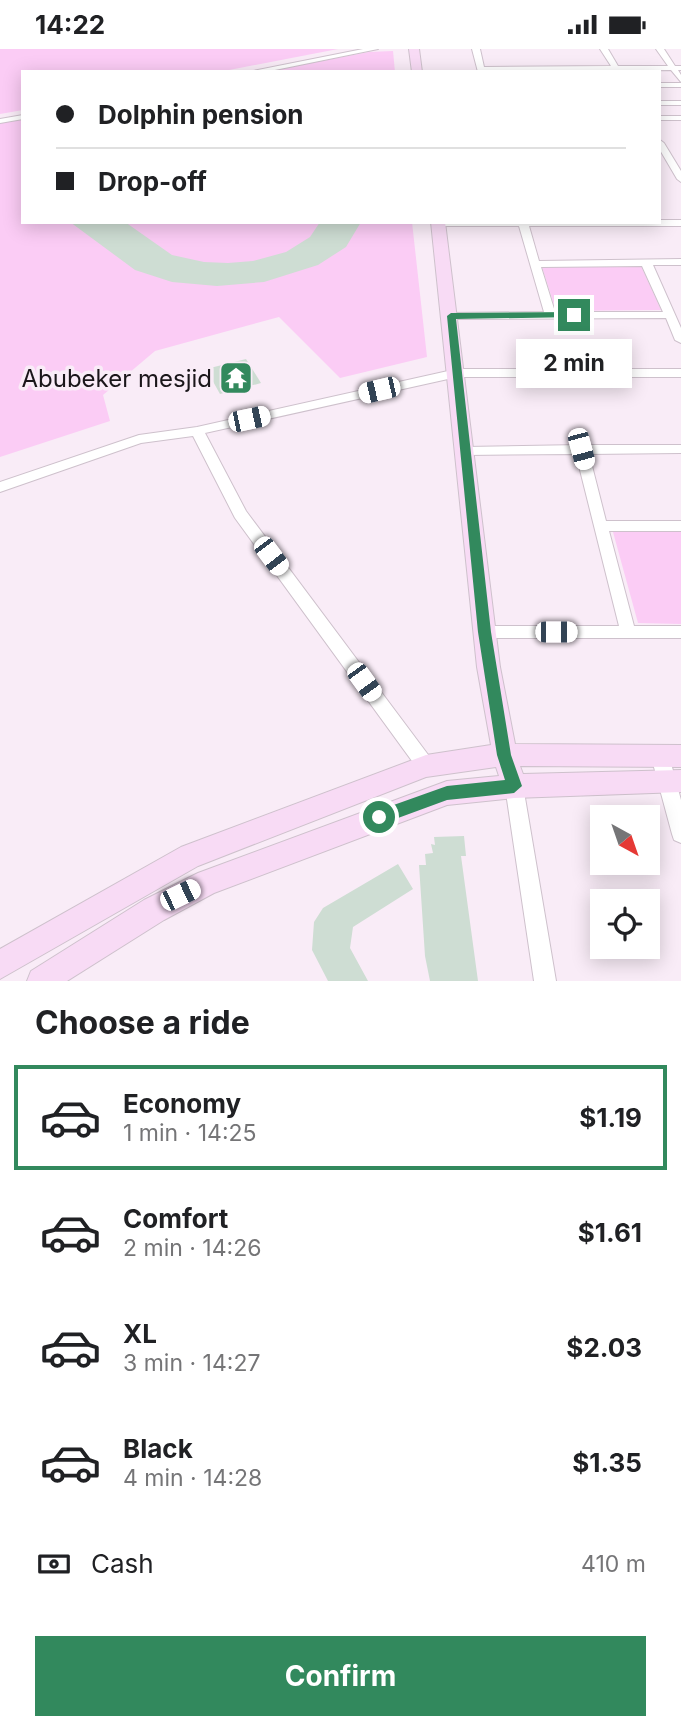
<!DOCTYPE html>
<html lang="en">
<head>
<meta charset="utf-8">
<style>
  body { margin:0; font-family:Inter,sans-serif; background:#f6f6f6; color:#202124; height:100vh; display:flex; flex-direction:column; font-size:26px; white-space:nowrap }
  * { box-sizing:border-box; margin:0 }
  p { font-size:23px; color:#757577 }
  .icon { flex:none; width:38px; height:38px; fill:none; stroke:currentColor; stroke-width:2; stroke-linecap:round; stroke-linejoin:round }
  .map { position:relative; height:932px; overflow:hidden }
  .panel { display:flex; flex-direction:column; background:#fff; flex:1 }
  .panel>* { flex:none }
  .guide { position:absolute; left:21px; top:21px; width:640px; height:154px; border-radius:0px; box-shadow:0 4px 18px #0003; display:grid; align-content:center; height:154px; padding:0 35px; background:#fff }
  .needle { width:46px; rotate:140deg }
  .fabs { position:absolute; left:590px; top:756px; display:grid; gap:14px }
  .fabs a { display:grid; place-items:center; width:70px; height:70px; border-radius:0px; background:#fff; box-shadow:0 4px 18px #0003; font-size:35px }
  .end { position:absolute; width:32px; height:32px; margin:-16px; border:9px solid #32895d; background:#fff; box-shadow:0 0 0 4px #fff }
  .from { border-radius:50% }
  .bubble { position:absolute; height:49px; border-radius:0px; background:#fff; box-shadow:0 4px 18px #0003; font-size:23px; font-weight:700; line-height:49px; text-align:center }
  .car { position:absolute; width:21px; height:42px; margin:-21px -10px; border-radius:9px; box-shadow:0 0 5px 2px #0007; background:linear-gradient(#fff 24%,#345 0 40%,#fff 0 76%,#345 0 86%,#fff 0) }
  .guide b { display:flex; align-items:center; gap:24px; height:66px; font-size:26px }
  .guide b+b { border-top:2px solid #e0e0e0 }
  .guide i { width:18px; height:18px; background:#202124 }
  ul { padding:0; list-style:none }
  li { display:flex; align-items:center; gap:21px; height:105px; margin:0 14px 10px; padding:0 21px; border:4px solid transparent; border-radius:0px }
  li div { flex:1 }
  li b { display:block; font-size:26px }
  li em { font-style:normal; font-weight:700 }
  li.current { border-color:#32895d }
  li>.icon { width:63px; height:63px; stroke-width:1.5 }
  h2 { padding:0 35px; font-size:32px; line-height:84px }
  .pay { display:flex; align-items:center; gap:18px; height:77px; padding:0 35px; font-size:26px }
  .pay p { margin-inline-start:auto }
  .primary-button { display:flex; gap:14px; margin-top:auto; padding:14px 35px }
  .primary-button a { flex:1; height:80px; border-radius:0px; background:#32895d; color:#fff; font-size:28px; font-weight:700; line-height:80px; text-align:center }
  .status { display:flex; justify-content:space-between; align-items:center; height:49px; padding:0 35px; background:#fff; direction:ltr }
  .status svg { height:19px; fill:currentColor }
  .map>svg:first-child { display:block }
</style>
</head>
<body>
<div class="status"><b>14:22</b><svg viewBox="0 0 49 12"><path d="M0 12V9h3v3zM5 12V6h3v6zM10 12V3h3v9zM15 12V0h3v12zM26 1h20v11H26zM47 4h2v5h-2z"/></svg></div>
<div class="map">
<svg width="681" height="932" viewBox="0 0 681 932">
  <rect width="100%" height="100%" fill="#f9ecf7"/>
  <!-- green -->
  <path fill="#fbccf5" d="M0,0H338L219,23H23V61L0,65Z
    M393,2L395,23H264L369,3Z
    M23,69V173H412L427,308L340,329L279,268L155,302L103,346L110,372L0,408V74Z
    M641,217L661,261L556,262L542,218Z
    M613,483H681V575L638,574Z"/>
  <!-- building -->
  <path fill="#ceddd3" d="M70,173H125L172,206L204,213L228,214L253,212L286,203L310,188L320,173H361L346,198L318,216L264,233L217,237L172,233L135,221Z
    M246,310L261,334L220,345L206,320Z
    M464,787L466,807H461L478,932H430L425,907L419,816H426L425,805L433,804L431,795L435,796L434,788Z
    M398,815L413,840L353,878L350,899L368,932H328L312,901L314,873L323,859Z"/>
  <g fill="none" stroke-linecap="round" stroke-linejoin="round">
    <defs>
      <path id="street" d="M363,0H378L265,23H248Z
        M472,0H480L484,18L611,17L600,0H608L618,17H668L656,0H664L675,17H681V21H678L681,26V33L671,21L478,23Z
        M660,34H681V38H660Z
        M660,52H681V56H660Z
        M23,66V70L0,74V70Z
        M660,67H681V71H660Z
        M660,91L664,94L681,122V133L677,130L660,101Z
        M660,171H681V177H529L539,212L681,210V216H653L681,279V294L675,291L666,269L451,270L445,267L451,264L544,263L519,177H438L434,173H660ZM642,217L663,263H555L541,218Z
        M457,320H681V328H457L205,384L246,462L432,711L435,717L432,723L426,725L420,723L235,469L193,387L141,394L0,443V433L139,386L197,378Z
        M581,396H681V404L589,405L606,472H681V482H609L634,577H681V589H485L479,588L477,583L479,578L485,577H619L576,405L466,406L459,402L466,398Z
        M660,699L666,701L669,707L681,751V794L674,791L672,785L651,707L654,701Z
        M514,729L520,731L523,737L556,932H534L505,737L508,731Z"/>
      <path id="secondary" d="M409,0H419L422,23H412Z
        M431,173H445L500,618L515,695L681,696V718L520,717L523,725L681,721V743L514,749L447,756L214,844L164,871L67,932H27L31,922L144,851L198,824L447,732L499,727L496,718L426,728L198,817L0,930V900L181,798L426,706L491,696L477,618Z"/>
    </defs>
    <!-- street casing -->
    <use href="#street" stroke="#cec1cc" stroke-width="2"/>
    <!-- secondary casing -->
    <use href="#secondary" stroke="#cec1cc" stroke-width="2"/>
    <!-- street -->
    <use href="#street" fill="#fff" fill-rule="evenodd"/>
    <!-- secondary -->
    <use href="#secondary" fill="#f8dbf5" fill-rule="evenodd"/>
  </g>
  <!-- route -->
  <path fill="#32895d" d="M574,263L579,266L578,268L456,270L491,583L511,706L522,737L514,744L447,751L379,776L374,774L372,768L374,763L447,737L505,731L497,706L478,583L447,267L451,264Z"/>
  <!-- icons -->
  <defs>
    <symbol id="temple-square" viewBox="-11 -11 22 22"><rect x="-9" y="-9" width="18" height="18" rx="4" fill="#32895d" stroke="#f9ecf7"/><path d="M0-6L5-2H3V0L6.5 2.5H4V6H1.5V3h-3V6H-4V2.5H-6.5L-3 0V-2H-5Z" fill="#fff"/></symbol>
  </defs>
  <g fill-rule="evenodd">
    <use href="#temple-square" x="217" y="310" width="38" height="38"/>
  </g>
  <g text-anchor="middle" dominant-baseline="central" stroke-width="7" stroke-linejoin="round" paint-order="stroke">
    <!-- poi labels -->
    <g font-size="24" fill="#1a161a" stroke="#f9ecf7" text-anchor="end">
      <text x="212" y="329">Abubeker mesjid</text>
    </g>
  </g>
</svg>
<div class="fabs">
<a><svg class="needle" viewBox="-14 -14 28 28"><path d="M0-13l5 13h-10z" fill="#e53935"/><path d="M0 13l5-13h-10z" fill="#757577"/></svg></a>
<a><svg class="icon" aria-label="locate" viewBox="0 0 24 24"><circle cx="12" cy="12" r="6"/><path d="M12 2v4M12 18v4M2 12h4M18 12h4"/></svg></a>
</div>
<i class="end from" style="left:379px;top:768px"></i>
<i class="end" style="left:574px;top:266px"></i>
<div class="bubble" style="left:516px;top:290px;width:116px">2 min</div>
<i class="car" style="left:379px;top:341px;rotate:257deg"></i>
<i class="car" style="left:249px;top:370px;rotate:78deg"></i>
<i class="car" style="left:581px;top:400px;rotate:165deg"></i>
<i class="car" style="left:271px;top:507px;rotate:143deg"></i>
<i class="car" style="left:556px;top:583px;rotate:90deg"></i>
<i class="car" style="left:364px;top:633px;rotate:144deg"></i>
<i class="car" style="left:180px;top:846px;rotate:64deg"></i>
<div class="guide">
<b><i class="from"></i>Dolphin pension</b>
<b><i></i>Drop-off</b>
</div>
</div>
<section class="panel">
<h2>Choose a ride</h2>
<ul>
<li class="current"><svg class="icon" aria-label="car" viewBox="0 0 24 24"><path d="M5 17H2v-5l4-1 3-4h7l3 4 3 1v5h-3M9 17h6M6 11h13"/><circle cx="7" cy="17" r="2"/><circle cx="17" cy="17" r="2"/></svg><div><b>Economy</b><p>1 min · 14:25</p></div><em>$1.19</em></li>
<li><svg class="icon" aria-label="car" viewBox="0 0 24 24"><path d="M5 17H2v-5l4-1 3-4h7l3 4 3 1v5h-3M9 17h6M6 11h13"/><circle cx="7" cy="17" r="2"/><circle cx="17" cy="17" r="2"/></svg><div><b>Comfort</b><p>2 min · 14:26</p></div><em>$1.61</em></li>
<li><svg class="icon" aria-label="car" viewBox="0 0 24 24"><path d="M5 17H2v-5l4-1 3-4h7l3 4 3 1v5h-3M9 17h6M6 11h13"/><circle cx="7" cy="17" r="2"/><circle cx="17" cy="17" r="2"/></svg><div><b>XL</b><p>3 min · 14:27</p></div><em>$2.03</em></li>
<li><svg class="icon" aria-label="car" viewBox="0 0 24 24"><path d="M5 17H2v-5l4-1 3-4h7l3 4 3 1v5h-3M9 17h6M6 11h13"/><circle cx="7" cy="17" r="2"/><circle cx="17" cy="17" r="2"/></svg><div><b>Black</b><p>4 min · 14:28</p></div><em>$1.35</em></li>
</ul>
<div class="pay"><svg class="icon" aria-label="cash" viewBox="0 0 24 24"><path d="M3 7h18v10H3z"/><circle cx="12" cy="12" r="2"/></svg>Cash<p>410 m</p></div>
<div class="primary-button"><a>Confirm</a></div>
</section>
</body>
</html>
